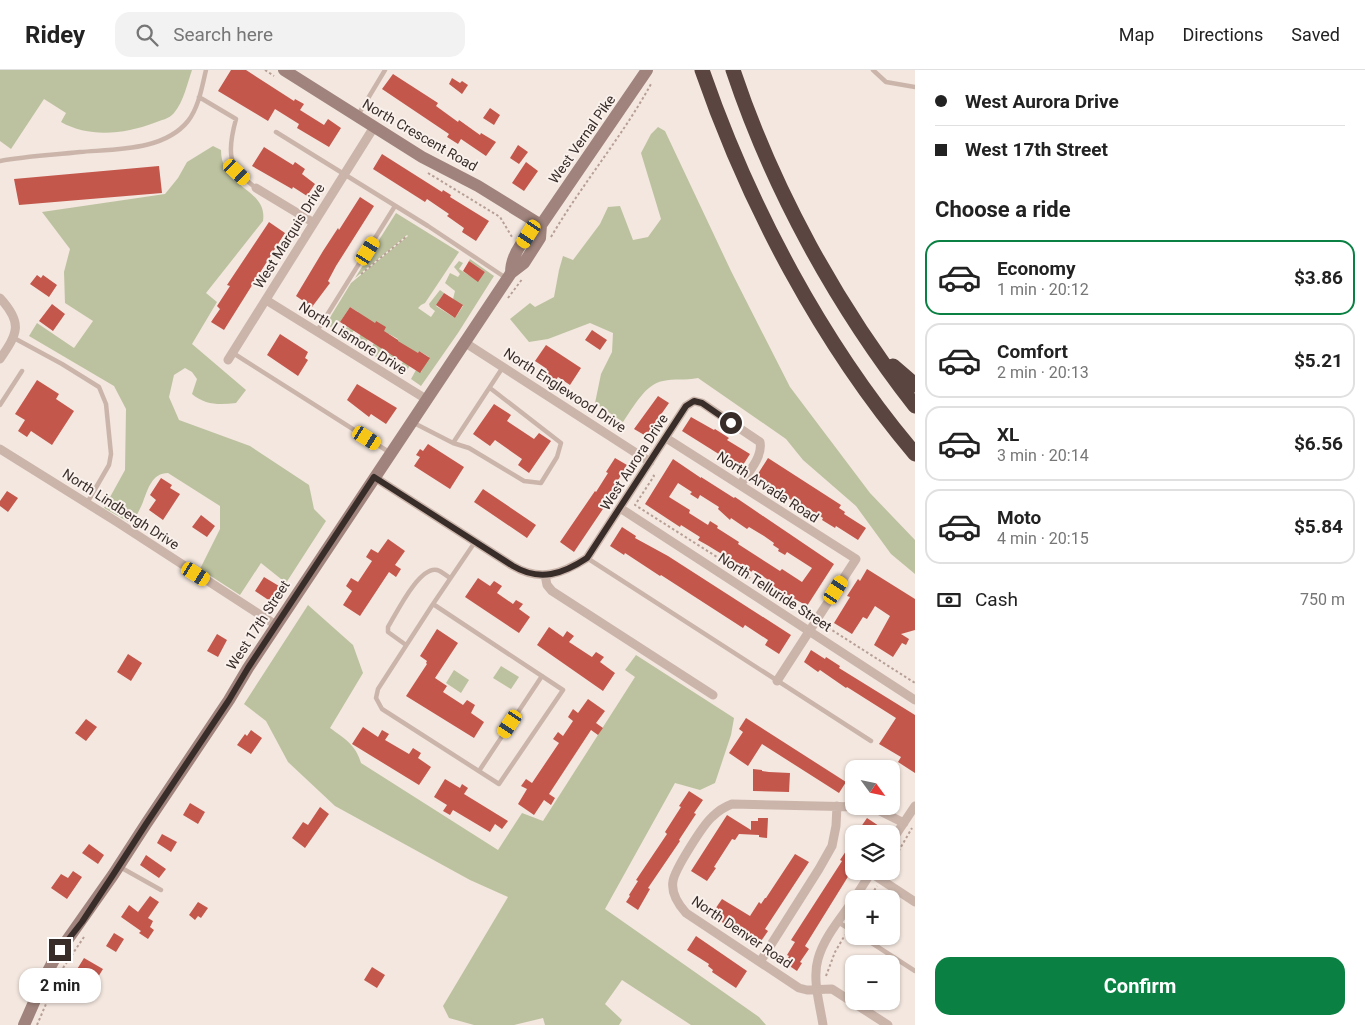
<!DOCTYPE html>
<html lang="en">
<head>
<meta charset="utf-8">
<style>
  body { margin:0; font-family:Roboto,sans-serif; background:#f2f2f2; color:#222; height:100vh; display:flex; flex-direction:column; font-size:19px; white-space:nowrap }
  * { box-sizing:border-box; margin:0 }
  p { font-size:16px; color:#767676 }
  .icon { flex:none; width:28px; height:28px; fill:none; stroke:currentColor; stroke-width:2; stroke-linecap:round; stroke-linejoin:round }
  .map { position:relative; flex:1; overflow:hidden }
  .sheet { display:flex; flex-direction:column; background:#fff; width:450px }
  .sheet>* { flex:none }
  .top-card { display:grid; align-content:center; height:110px; padding:0 20px; background:#fff }
  .needle { width:32px; rotate:123deg }
  .controls { position:absolute; left:845px; top:690px; display:grid; gap:10px }
  .controls a { display:grid; place-items:center; width:55px; height:55px; border-radius:10px; background:#fff; box-shadow:0 1px 4px #0004; font-size:25px }
  .end { position:absolute; width:22px; height:22px; margin:-11px; border:6px solid #392d2a; background:#fff; box-shadow:0 0 0 2px #fff }
  .from { border-radius:50% }
  .bubble { position:absolute; height:35px; border-radius:15px; background:#fff; box-shadow:0 1px 4px #0004; font-size:16px; font-weight:700; line-height:35px; text-align:center }
  .car { position:absolute; width:15px; height:30px; margin:-15px -8px; border-radius:6px; box-shadow:0 0 4px 1px #0007; background:linear-gradient(#f5c518 24%,#345 0 40%,#f5c518 0 76%,#345 0 86%,#f5c518 0) }
  .top-card b { display:flex; align-items:center; gap:18px; height:48px; font-size:19px }
  .top-card b+b { border-top:1px solid #e0e0e0 }
  .top-card i { width:12px; height:12px; background:#222 }
  ul { padding:0; list-style:none }
  li { display:flex; align-items:center; gap:15px; height:75px; margin:0 10px 8px; padding:0 10px; border:2px solid #e0e0e0; border-radius:15px }
  li div { flex:1 }
  li b { display:block; font-size:19px }
  li em { font-style:normal; font-weight:700 }
  li.selected { border-color:#0b8043 }
  li>.icon { width:45px; height:45px; stroke-width:1.5 }
  h2 { padding:0 20px; font-size:22px; line-height:60px }
  .pay { display:flex; align-items:center; gap:12px; height:55px; padding:0 20px; font-size:19px }
  .pay p { margin-inline-start:auto }
  .button { display:flex; gap:10px; margin-top:auto; padding:10px 20px }
  .button a { flex:1; height:58px; border-radius:15px; background:#0b8043; color:#fff; font-size:20px; font-weight:700; line-height:58px; text-align:center }
  header { display:flex; align-items:center; gap:30px; box-sizing:border-box; height:70px; padding:0 25px; background:#fff; border-bottom:1px solid #e0e0e0 }
  header strong { font-size:24px }
  nav { display:flex; gap:28px; margin-inline-start:auto; font-size:18px }
  .search { width:350px; height:45px; background:#f2f2f2; display:flex; align-items:center; gap:12px; box-sizing:border-box; padding:0 18px; border-radius:15px; color:#767676; font-size:19px }
  main { display:flex; flex:1; min-height:0 }
  .map>svg:first-child { display:block }
</style>
</head>
<body>
<header>
<strong>Ridey</strong>
<div class="search"><svg class="icon" aria-label="search" viewBox="0 0 24 24"><circle cx="10" cy="10" r="6"/><path d="M15 15l6 6"/></svg>Search here</div>
<nav><a>Map</a><a>Directions</a><a>Saved</a></nav>
</header>
<main>
<div class="map">
<svg width="915" height="955" viewBox="0 0 915 955">
  <rect width="100%" height="100%" fill="#f3e7df"/>
  <!-- green -->
  <path fill="#bcc29f" d="M0,0H192C187,14 184,31 174,43C169,49 161,50 154,53C125,64 89,68 61,52L66,43L44,29L11,79L0,71Z
    M658,57L665,61L731,201L790,317L870,423L915,470V504L891,484L856,436L803,390L786,369L698,308C685,311 674,308 663,311C645,314 633,338 623,352L595,333L601,304L612,282L613,263L590,253L548,269L529,272L510,249L530,233L535,237L554,227L559,200L563,186L573,190L600,154L608,137L620,136L633,170L648,167L661,149L641,83L651,64Z
    M213,76L221,80C221,119 268,118 263,151L206,223L217,232L192,274L246,320L236,333C219,335 205,335 192,324L197,309L192,302L185,298L174,305L169,327L179,350L250,376L309,415L314,439L326,451L286,513L261,493L240,525L200,499L220,459V436L168,403C152,403 148,419 143,432C140,439 136,447 132,454L104,438L125,400L126,339L114,316L29,266L37,253L74,278L93,251L65,233L64,202L70,179L42,142L165,124L178,108L187,92Z
    M396,143L459,182L425,233L421,235L418,238L431,247L435,241L430,237L429,234L440,220L444,223L436,236L455,248L463,236L453,229L455,221L445,213L450,203L458,207L460,204L454,197L459,191L463,193L459,199L478,211L485,202L469,191L470,189L494,206L458,263L421,316L411,309L416,300L421,302L429,287L419,281L404,305L397,300L403,292L404,275L391,296L384,292L398,269L389,264L378,288L368,282L374,273L376,251L366,267L368,269L362,278L355,273L361,264L354,260L348,269L342,265L347,257L349,258L358,242L350,237L335,260L326,254L351,213L408,166L407,165L355,208Z
    M308,535L353,575L363,603L330,658C344,668 356,675 361,693L498,780L522,743L543,751L635,607L625,600L636,585L734,648L731,665L715,713L700,720L675,713L605,839L759,947L766,955H691L622,910L605,934L622,950L619,955H545L543,948L514,955H474L449,948L443,936L508,827L470,810L335,736L288,692L266,651L244,634Z
    M501,596L519,607L511,619L493,608Z
    M454,600L469,610L461,623L446,613Z"/>
  <!-- building -->
  <path fill="#c4574c" fill-rule="evenodd" d="M231,0H246L294,31L295,29L304,34L300,40L324,55L328,49L341,58L329,77L297,58L299,54L275,39L268,51L218,21Z
    M393,4L438,33L436,36L458,52L459,50L480,65L481,63L496,72L486,86L461,69L458,74L447,67L449,64L382,19Z
    M452,8L460,13L462,11L468,15L462,24L449,14Z
    M490,38L500,45L494,55L483,48Z
    M518,75L528,82L519,94L510,88Z
    M264,77L293,95L295,92L305,99L302,104L315,114L307,126L293,117L292,119L252,96Z
    M382,84L442,122L443,120L451,125L450,127L489,151L476,171L462,162L464,158L447,146L449,144L427,129L425,132L373,99Z
    M526,92L538,101L524,121L512,113Z
    M159,96L162,123L19,135L14,109Z
    M360,127L374,136L336,196L328,211L330,213L312,237L296,226L323,181L338,158L339,160Z
    M269,152L285,163L224,260L211,252L220,239L217,236L230,216L227,215Z
    M469,191L485,202L478,212L463,201Z
    M37,205L41,208L43,205L57,215L49,227L30,214Z
    M444,223L463,235L455,248L436,235Z
    M52,234L65,244L53,261L39,251Z
    M350,237L375,253L376,251L386,257L384,261L398,270V271L418,283L419,281L430,288L420,303L340,252Z
    M592,260L607,270L600,280L585,270Z
    M280,264L308,282L305,288L308,290L298,306L267,285Z
    M546,275L581,298L570,315L558,307L556,310L545,303L547,299L535,291Z
    M37,310L59,324L56,329L74,341L52,375L31,361L27,367L18,361L25,350L15,344Z
    M357,314L397,338L386,354L371,344L369,347L347,330Z
    M658,326L669,333L646,366L634,359Z
    M494,334L511,345L507,351L534,369L539,363L551,371L529,403L518,395L522,389L495,370L490,376L473,364Z
    M691,347L714,360L715,359L729,368L727,370L750,384L741,398L682,361Z
    M428,374L464,397L450,419L414,396L420,387L416,385L420,379L423,381Z
    M615,388L627,395L607,429L609,430L574,482L560,472L595,421L596,422L608,403L606,402Z
    M768,388L841,435L839,438L845,442L844,444L866,458L858,470L836,456L835,458L822,450L823,448L803,435L802,437L756,407Z
    M673,389L701,408V407L734,428L735,427L834,494L807,536L771,515L773,513L753,500L751,502L707,475L698,470L700,467L681,455L680,457L645,434ZM678,413L692,422L690,424L698,429L700,425L719,437L718,439L730,450L731,448L747,459L749,457L764,466L774,473L773,475L779,479L778,481L785,485L787,482L812,498L802,512L782,499L780,501L738,474L739,472L717,458L718,456L710,451L708,455L689,443L690,440L669,427Z
    M161,408L172,415L170,418L180,424L163,450L149,440L156,430L150,425Z
    M483,419L536,455L527,468L474,432Z
    M7,421L18,428L8,442L0,436V431Z
    M201,445L215,456L207,467L192,457Z
    M622,457L636,466L635,468L668,486L791,565L779,584L765,575L768,570L745,555L743,558L661,505L660,506L625,483L624,485L610,476Z
    M388,469L405,481L395,495L401,499L396,507L389,502L360,546L343,535L352,521L346,516L351,508L358,512L372,491L366,487L371,479L378,483Z
    M867,499L915,529V560L901,564L909,569L906,575L902,573L893,587L874,575L890,546L875,536L867,549L863,547L852,564L834,553L850,527L847,526L858,509L860,511Z
    M264,507L279,516L270,531L255,521Z
    M478,508L490,516L494,511L502,516L497,523L513,534L516,530L523,534L519,539L530,547L519,563L465,527Z
    M549,557L563,567L567,561L574,566L569,572L592,587L596,582L604,587L600,592L615,603L603,621L537,575Z
    M437,559L458,573L435,608L447,616L443,622L463,635L467,630L475,635L471,643L484,652L474,668L406,626L427,594L426,593L427,591L420,586Z
    M217,564L227,570L218,587L207,581Z
    M811,580L825,589L826,587L840,596L839,598L915,645V703L898,692L901,687L879,674L896,648L847,617L846,618L820,600L818,602L804,592Z
    M128,584L142,593L131,611L117,602Z
    M588,629L605,641L596,653L603,658L598,665L591,660L549,724L555,728L551,735L544,730L534,745L518,734L527,719L521,716L526,709L532,713L559,673L553,669L558,662L563,666L573,651L568,647L573,639L578,643Z
    M746,648L846,712L839,723L762,674L748,696L729,683L743,662L739,659Z
    M86,649L97,657L86,671L75,663Z
    M363,657L378,667L382,660L389,664L385,670L409,684L413,678L421,683L418,688L431,697L419,715L352,674Z
    M251,660L262,668L251,684L237,675L245,664L247,666Z
    M753,699L762,700V701L769,702L790,703L789,722L753,721Z
    M445,709L460,718L462,714L468,718L464,724L508,751L502,759L495,754L490,762L453,740L450,745L443,741L447,735L434,727Z
    M689,721L703,730L694,743L696,744L679,770L680,771L648,818L650,819L638,840L626,832L630,826L629,825L638,811L636,810L667,764L665,762L681,737L679,736Z
    M190,733L205,742L198,754L183,745Z
    M320,737L329,744L305,778L292,768L303,752L308,755Z
    M727,745L751,760V751H758V748H768L767,768L759,767V765L739,764L735,770L732,769L714,797L716,798L707,811L691,801Z
    M867,748L879,756L873,764H856Z
    M162,764L177,772L171,782L157,773Z
    M854,769V797L805,876L809,879L800,892L802,893L797,901L785,893L789,886L787,885L795,872L791,870L842,791L840,790Z
    M89,774L104,785L98,794L82,783Z
    M795,784L809,792L765,859L768,861L757,877L733,862L734,861L728,856L711,845L722,829L750,846L759,832L761,834L765,828H766Z
    M146,785L166,799L159,808L140,795Z
    M73,801L82,807L67,829L51,818L61,804L68,808Z
    M150,826L159,832L148,848L153,851L150,857L154,860L148,869L139,863L141,861L121,847L129,835L138,842Z
    M198,832L208,838L201,848L198,846L195,850L189,845Z
    M114,863L124,869L116,882L106,876Z
    M696,866L747,901L736,918L712,902L713,900L708,896L709,894L687,880Z
    M84,888L103,899L84,930L66,917Z
    M372,897L385,905L377,918L364,910Z"/>
  <g fill="none" stroke-linecap="round" stroke-linejoin="round">
    <!-- path -->
    <path stroke="#b79f95" stroke-width="2" stroke-dasharray="2.5 2.5" stroke-linecap="butt" d="M265,0L274,6
      M428,103L500,147L512,167
      M551,167C582,114 622,67 651,14
      M361,204L407,166
      M508,228L523,208
      M653,405L654,406L635,435L810,546
      M824,555L915,613
      M891,794L912,758
      M869,829L877,816
      M63,898L84,867
      M826,906L835,882L845,865
      M37,955L46,934"/>
    <!-- lane -->
    <path stroke="#cbb5ab" stroke-width="4.5" d="M873,0L886,12L915,17
      M199,27L236,49C227,82 227,97 256,118
      M358,45L385,0
      M276,62L428,156L506,208
      M0,91C27,86 53,85 80,82C115,79 164,81 188,51C199,37 202,16 206,0
      M317,261L395,136
      M14,268L62,294L99,317L106,334L111,384L109,395L87,433
      M233,283L389,382
      M0,335L22,301
      M412,352L453,373L503,297
      M453,373L469,378L524,411L541,413L557,387L561,373L490,318
      M587,488L871,671
      M433,534L563,620L499,714L382,639L376,628L378,619Z
      M433,534L475,472
      M406,575L388,562V557C396,544 419,496 437,500C441,501 447,506 450,508
      M479,701L542,606
      M120,797L161,820
      M838,852L854,862
      M861,866L915,901"/>
    <!-- street -->
    <path stroke="#cbb5ab" stroke-width="9" d="M256,118L314,153
      M0,228C23,253 18,263 0,289
      M266,230L426,329
      M464,272L650,392
      M228,290L374,57
      M666,368L856,489L777,611
      M0,379L117,452L276,555
      M374,407L513,496C540,512 562,504 587,488L686,336L694,331L702,333L760,372C763,387 748,403 740,415
      M620,438L915,630
      M545,505L547,515L552,521L713,625
      M891,772L915,736
      M871,803L915,832
      M854,829L872,801
      M760,892L819,799L832,776L836,756L837,736
      M823,955C820,935 812,909 818,889C824,867 841,848 854,829
      M888,955L832,919L807,920L799,918L686,843C678,834 671,822 673,811C675,799 703,755 712,747C718,741 724,737 732,734L861,737L878,740L904,753"/>
    <!-- secondary -->
    <path stroke="#9f837c" stroke-width="12" d="M284,0L422,87L478,116L541,155
      M511,203C511,184 526,164 541,155L647,0
      M24,955L46,905L56,886L113,805L146,754L229,630L248,598L511,203L524,193L540,168L541,155"/>
    <!-- highway -->
    <path stroke="#5a4541" stroke-width="15" d="M702,0C749,136 822,274 915,384
      M733,0C773,120 837,236 915,336
      M893,296L915,315"/>
  </g>
  <g fill="none" stroke-linecap="round" stroke-linejoin="round">
    <!-- route -->
    <path stroke="#392d2a" stroke-width="6" d="M60,880L82,852L113,805L146,754L229,630L248,598L374,407L513,496C540,512 563,504 587,488L686,336L694,331L702,333L731,353"/>
  </g>
  <g text-anchor="middle" dominant-baseline="central" stroke-width="4" stroke-linejoin="round" paint-order="stroke">
    <!-- street labels -->
    <g font-size="14" fill="#392d2a" stroke="#faf1ec">
      <text transform="translate(420 65) rotate(30)">North Crescent Road</text>
      <text transform="translate(582 69) rotate(-55)">West Vernal Pike</text>
      <text transform="translate(289 166) rotate(-58)">West Marquis Drive</text>
      <text transform="translate(353 268) rotate(32)">North Lismore Drive</text>
      <text transform="translate(565 320) rotate(33)">North Englewood Drive</text>
      <text transform="translate(634 392) rotate(-57)">West Aurora Drive</text>
      <text transform="translate(768 417) rotate(33)">North Arvada Road</text>
      <text transform="translate(121 439) rotate(33)">North Lindbergh Drive</text>
      <text transform="translate(775 522) rotate(33)">North Telluride Street</text>
      <text transform="translate(258 555) rotate(-57)">West 17th Street</text>
      <text transform="translate(742 862) rotate(34)">North Denver Road</text>
    </g>
  </g>
</svg>
<div class="controls">
<a><svg class="needle" viewBox="-14 -14 28 28"><path d="M0-13l5 13h-10z" fill="#e53935"/><path d="M0 13l5-13h-10z" fill="#767676"/></svg></a>
<a><svg class="icon" aria-label="layers" viewBox="0 0 24 24"><path d="M12 4l9 5-9 5-9-5zM3 14l9 5 9-5"/></svg></a>
<a>+</a>
<a>−</a>
</div>
<i class="end from" style="left:731px;top:353px"></i>
<i class="end" style="left:60px;top:880px"></i>
<div class="bubble" style="left:19px;top:898px;width:82px">2 min</div>
<i class="car" style="left:237px;top:102px;rotate:133deg"></i>
<i class="car" style="left:529px;top:164px;rotate:213deg"></i>
<i class="car" style="left:368px;top:181px;rotate:32deg"></i>
<i class="car" style="left:367px;top:368px;rotate:122deg"></i>
<i class="car" style="left:196px;top:504px;rotate:122deg"></i>
<i class="car" style="left:836px;top:520px;rotate:33deg"></i>
<i class="car" style="left:510px;top:654px;rotate:214deg"></i>
</div>
<section class="sheet">
<div class="top-card">
<b><i class="from"></i>West Aurora Drive</b>
<b><i></i>West 17th Street</b>
</div>
<h2>Choose a ride</h2>
<ul>
<li class="selected"><svg class="icon" aria-label="car" viewBox="0 0 24 24"><path d="M5 17H2v-5l4-1 3-4h7l3 4 3 1v5h-3M9 17h6M6 11h13"/><circle cx="7" cy="17" r="2"/><circle cx="17" cy="17" r="2"/></svg><div><b>Economy</b><p>1 min · 20:12</p></div><em>$3.86</em></li>
<li><svg class="icon" aria-label="car" viewBox="0 0 24 24"><path d="M5 17H2v-5l4-1 3-4h7l3 4 3 1v5h-3M9 17h6M6 11h13"/><circle cx="7" cy="17" r="2"/><circle cx="17" cy="17" r="2"/></svg><div><b>Comfort</b><p>2 min · 20:13</p></div><em>$5.21</em></li>
<li><svg class="icon" aria-label="car" viewBox="0 0 24 24"><path d="M5 17H2v-5l4-1 3-4h7l3 4 3 1v5h-3M9 17h6M6 11h13"/><circle cx="7" cy="17" r="2"/><circle cx="17" cy="17" r="2"/></svg><div><b>XL</b><p>3 min · 20:14</p></div><em>$6.56</em></li>
<li><svg class="icon" aria-label="car" viewBox="0 0 24 24"><path d="M5 17H2v-5l4-1 3-4h7l3 4 3 1v5h-3M9 17h6M6 11h13"/><circle cx="7" cy="17" r="2"/><circle cx="17" cy="17" r="2"/></svg><div><b>Moto</b><p>4 min · 20:15</p></div><em>$5.84</em></li>
</ul>
<div class="pay"><svg class="icon" aria-label="cash" viewBox="0 0 24 24"><path d="M3 7h18v10H3z"/><circle cx="12" cy="12" r="2"/></svg>Cash<p>750 m</p></div>
<div class="button"><a>Confirm</a></div>
</section>
</main>
</body>
</html>
